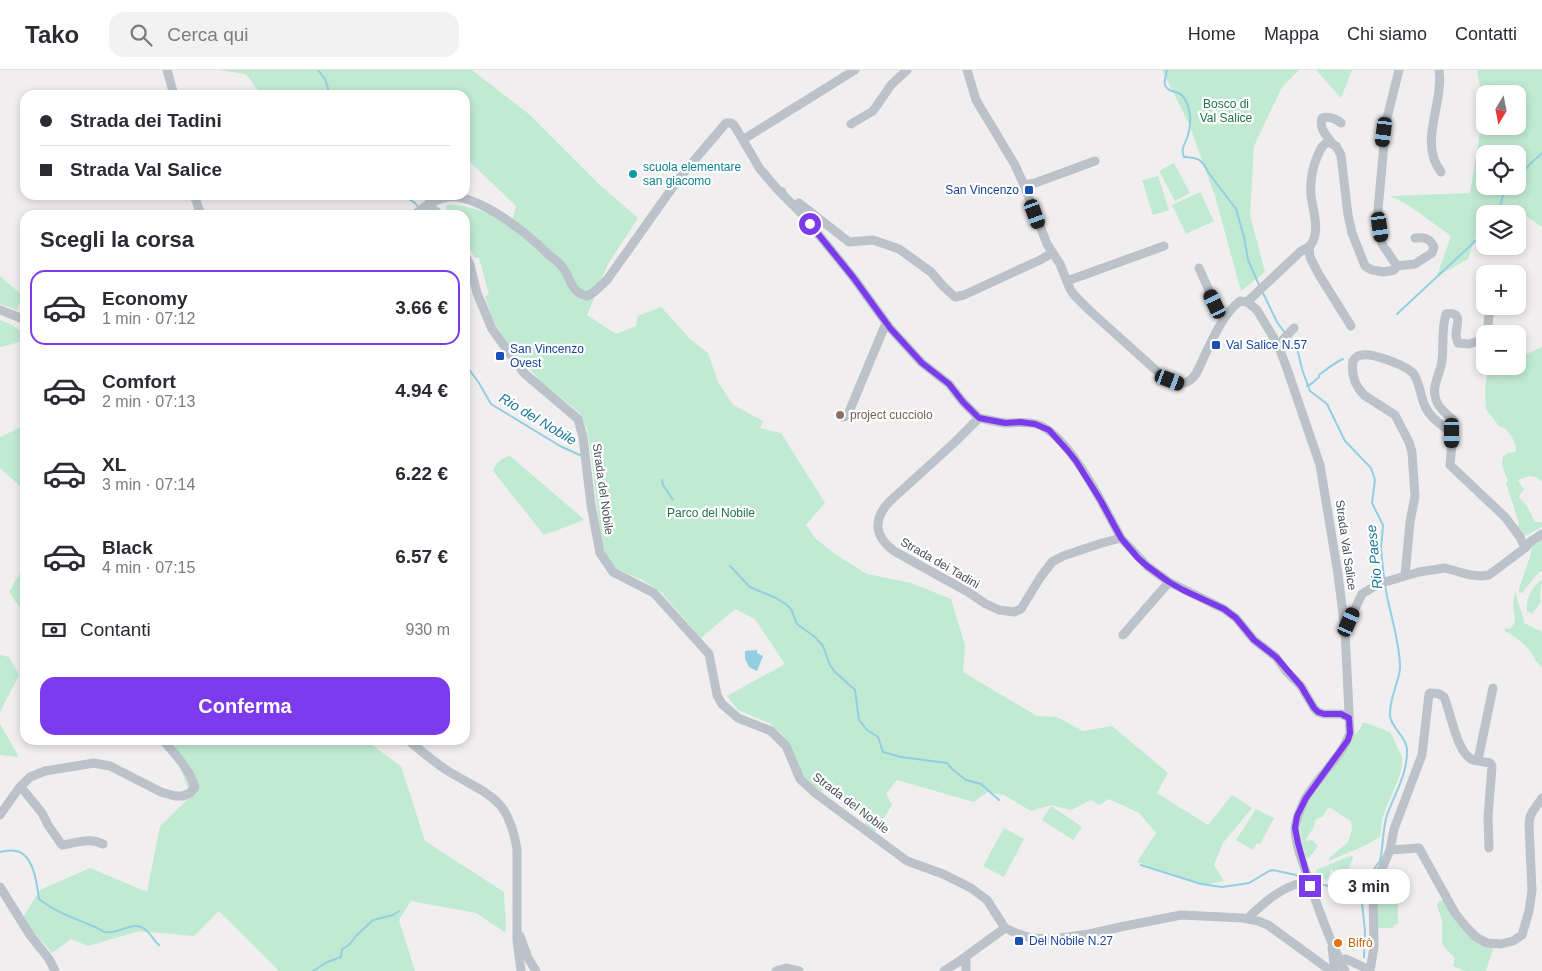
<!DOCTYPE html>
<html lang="it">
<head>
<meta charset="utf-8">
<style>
  body { margin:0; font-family:Helvetica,sans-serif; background:#f2f2f3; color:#2b2b33; height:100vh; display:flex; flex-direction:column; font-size:19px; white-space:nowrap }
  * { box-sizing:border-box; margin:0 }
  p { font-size:16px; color:#7c7c81 }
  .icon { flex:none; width:28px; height:28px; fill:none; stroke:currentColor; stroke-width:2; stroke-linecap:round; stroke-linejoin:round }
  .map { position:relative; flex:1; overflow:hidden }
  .drawer { position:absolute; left:20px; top:140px; width:450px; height:535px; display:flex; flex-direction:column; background:#fff; border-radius:15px; box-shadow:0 2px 8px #0003 }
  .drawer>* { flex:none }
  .guide { position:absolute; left:20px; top:20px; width:450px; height:110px; border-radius:15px; box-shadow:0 2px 8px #0003; display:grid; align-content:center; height:110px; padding:0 20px; background:#fff }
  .needle { width:32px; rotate:190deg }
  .fabs { position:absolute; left:1476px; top:15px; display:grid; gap:10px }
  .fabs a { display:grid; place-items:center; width:50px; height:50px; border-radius:10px; background:#fff; box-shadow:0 2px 8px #0003; font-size:25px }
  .end { position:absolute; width:22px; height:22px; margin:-11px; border:6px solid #7c3aed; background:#fff; box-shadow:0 0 0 2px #fff }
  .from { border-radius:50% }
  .bubble { position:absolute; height:35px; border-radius:15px; background:#fff; box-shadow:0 2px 8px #0003; font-size:16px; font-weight:800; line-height:35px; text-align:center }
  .car { position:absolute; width:15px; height:30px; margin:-15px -8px; border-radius:6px; box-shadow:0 0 4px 1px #0007; background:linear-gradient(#222 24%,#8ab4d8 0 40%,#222 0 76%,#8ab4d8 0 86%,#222 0) }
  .guide b { display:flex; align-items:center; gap:18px; height:48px; font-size:19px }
  .guide b+b { border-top:1px solid #e1e1e2 }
  .guide i { width:12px; height:12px; background:#2b2b33 }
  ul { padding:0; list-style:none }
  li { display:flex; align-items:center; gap:15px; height:75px; margin:0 10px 8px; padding:0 10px; border:2px solid transparent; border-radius:15px }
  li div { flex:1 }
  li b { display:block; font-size:19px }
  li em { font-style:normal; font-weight:800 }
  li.active { border-color:#7c3aed }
  li>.icon { width:45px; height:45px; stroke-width:1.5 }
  h2 { padding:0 20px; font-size:22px; line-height:60px }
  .pay { display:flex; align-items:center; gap:12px; height:55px; padding:0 20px; font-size:19px }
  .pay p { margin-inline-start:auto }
  .cta { display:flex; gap:10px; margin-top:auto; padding:10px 20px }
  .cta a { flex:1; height:58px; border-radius:15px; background:#7c3aed; color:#fff; font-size:20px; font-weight:800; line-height:58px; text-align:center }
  header { display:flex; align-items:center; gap:30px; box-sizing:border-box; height:70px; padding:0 25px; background:#fff; border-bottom:1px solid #e1e1e2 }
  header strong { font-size:24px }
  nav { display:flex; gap:28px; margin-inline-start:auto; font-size:18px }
  .search { width:350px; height:45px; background:#f2f2f3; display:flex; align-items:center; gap:12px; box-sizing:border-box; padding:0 18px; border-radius:15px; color:#7c7c81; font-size:19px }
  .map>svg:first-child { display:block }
</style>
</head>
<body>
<header>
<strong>Tako</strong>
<div class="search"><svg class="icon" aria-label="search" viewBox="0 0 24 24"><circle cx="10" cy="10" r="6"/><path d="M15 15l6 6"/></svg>Cerca qui</div>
<nav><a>Home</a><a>Mappa</a><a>Chi siamo</a><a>Contatti</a></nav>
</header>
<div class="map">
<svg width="1542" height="901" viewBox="0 0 1542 901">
  <rect width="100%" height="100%" fill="#f0eeee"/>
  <!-- green -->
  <path fill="#c1ead2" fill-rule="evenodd" d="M218,0H472L530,45L602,117L638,148L608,194L587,245L616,264L636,256L638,246L661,237L691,270L708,283L718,312L733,335L763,351L760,358L781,363L825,433L806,455L816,469L835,484L867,504L911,513L951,529L965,575L963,602L1037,646L1057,647L1083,661L1112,656L1168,703L1157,723L1208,755L1232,725L1252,738L1223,773L1214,795L1224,811L1205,815L1137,792L1156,763L1139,743L1109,729L1099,735L1091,730L1071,740L1051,735L1031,741L1004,725L987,722L974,732L897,710L886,724L892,735L875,762L865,756V749L824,719L821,722L806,709L801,702L790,676L782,664L769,653L738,640L727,626L785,594L755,549L735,539L701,568L661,522L642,510L615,498L607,488L601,473L591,384L587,359L580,343L540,311L507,272L493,251L485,227L489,224L479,188L474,187L465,169V145H447L446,143V135C465,133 496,145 511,155L516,136L471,93L465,84V25H401L392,22L389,25H257V19L246,4Z
    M1162,0H1299L1282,17L1254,76L1250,145L1265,202L1241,221L1215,126L1189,54Z
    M1316,0H1352L1341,28Z
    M1477,0H1542V157L1523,144L1518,145V144H1485V152L1480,153L1468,189L1437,206L1451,166L1408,135L1390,126L1470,123L1484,39ZM1485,24H1518V56H1485ZM1485,84H1518V116H1485Z
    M1174,93L1190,123L1175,131L1159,101Z
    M1158,106L1169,140L1153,145L1142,110Z
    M1200,122L1214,151L1186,164L1172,135Z
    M0,206L22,225L17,240L0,234Z
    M0,250L12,255L25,264V269L16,273L0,277Z
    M1542,277V411L1536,407L1529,406L1518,410L1524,420L1520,424L1519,427L1527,436L1535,452H1542V457L1525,466L1518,457L1519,453L1506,413L1508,411L1502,396L1503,387L1508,383L1515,382L1516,377L1512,367L1505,358L1499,356L1486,339L1485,322L1487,305L1494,298L1497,296H1518V288Z
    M25,355V421L0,398V367Z
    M510,386L579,445L584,450L544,465L493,401C496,392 502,388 510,386Z
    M1542,468V501L1539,502L1522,523L1519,522V518L1531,484L1532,476Z
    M25,495V545L9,522Z
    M1541,510H1542L1540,524L1541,532L1532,544L1527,541C1525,530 1532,517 1541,510Z
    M1515,523H1516C1517,534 1523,542 1524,553L1542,562V597C1535,593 1534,585 1529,580C1523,572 1514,566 1505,561V559L1507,558L1510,559C1518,551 1514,545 1513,536C1513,532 1514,527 1515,523Z
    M0,585L9,587L19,605L0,642Z
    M1363,652L1390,662L1402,687C1404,706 1388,728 1383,747C1381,753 1381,760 1380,767L1364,776L1329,791V788L1348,772L1352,760L1351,751L1329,737L1322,747L1318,748L1315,750L1314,757L1306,769L1308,771L1312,770L1318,776L1309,788H1306C1302,777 1299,762 1301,750C1306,726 1333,695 1347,674C1352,667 1361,661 1363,652Z
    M0,654L19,687L0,685Z
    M176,670H365L401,696L425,771L504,822L506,863L476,843L411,831L399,850L415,901H279L219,841L194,866L139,861L88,876L71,869L52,883L22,849L40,820L90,798L147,822L160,756L191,726L175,685Z
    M1051,736L1082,757L1073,770L1042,750Z
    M1256,739L1274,748L1260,774L1257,773L1253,780L1236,770Z
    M1004,758L1024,769L1004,807L983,796Z
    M1352,786L1353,788L1347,803L1335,799V801L1331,799L1327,810L1314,806L1317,799C1329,796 1339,789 1352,786Z
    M1439,831H1447L1457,849L1494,876L1486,901H1465L1453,896L1455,888L1444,877L1442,873V850L1437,836Z
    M1376,833H1398V854L1394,855L1393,858H1377Z"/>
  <!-- water -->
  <path fill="#93cee2" d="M757,580V583L763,586L757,601L749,597L745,589V581Z"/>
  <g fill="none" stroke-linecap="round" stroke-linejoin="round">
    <!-- stream -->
    <path stroke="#93cee2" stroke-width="2" d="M318,0L325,9L330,25
      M1167,0C1166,4 1164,11 1165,15C1167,21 1173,21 1178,23C1186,26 1189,38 1190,46C1191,49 1189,62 1188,65C1186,73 1180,78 1184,87C1197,88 1202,88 1208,102L1236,139L1244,167L1248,190L1260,217
      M1518,108L1525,99L1542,83
      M403,125L415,133L419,138
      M1498,144L1504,122L1508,116
      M1262,221L1277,252L1285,263
      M1397,244L1485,162
      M1288,267L1298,282L1302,299L1310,321L1327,334L1345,371L1371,398L1375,410L1372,433L1383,455L1381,479L1384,508
      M465,294L479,313L491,334L560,376L582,386
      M1307,316L1311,314L1319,307V305C1327,299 1334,293 1343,289
      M662,410L663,415L673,430
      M730,496L750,517L776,528L787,535L791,539L797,554L815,567L823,576L830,595L834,601L855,620L859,650L867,660L878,667L883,682L901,687L947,693L952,699L966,710L981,714L999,730
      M0,782C5,781 11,780 16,781C34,784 37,815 39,829C55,842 76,849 95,857C99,858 101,861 105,862C118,865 131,851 143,858C150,862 153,870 159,875
      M1141,795L1201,814L1222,817L1249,813L1269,801L1273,800L1296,805L1305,809
      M1312,812L1361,824
      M1364,887L1365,861L1361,824L1367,808L1380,791L1381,786C1383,773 1383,758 1387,745C1395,723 1408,703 1407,679C1406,666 1392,659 1390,646C1389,628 1399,613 1400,598C1400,570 1389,542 1385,515
      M313,901L327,892L341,887L342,879L349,875L356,866L373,850L393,845L399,841"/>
    <!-- minor -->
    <path stroke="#bbc2c9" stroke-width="9" d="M167,0L174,25
      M967,0L976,30L1015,95L1024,115L1047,174L1060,194L1070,219L1074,225L1089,240L1159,303C1173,312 1183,321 1196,304C1207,282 1220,246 1240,231L1247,232L1257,240L1278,275L1286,296L1320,395L1338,504L1345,560L1350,663C1341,688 1318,706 1305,729C1301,738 1296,748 1295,758C1295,772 1301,789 1306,802C1317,836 1329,869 1345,901
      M1439,0C1444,34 1418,72 1441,102
      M851,54L873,41L891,15L907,0
      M744,69L855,0
      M1332,73C1326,65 1319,59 1322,48C1329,46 1336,49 1341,53
      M1024,115L1035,113L1095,91
      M778,120L802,144L853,207L890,258L922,293L949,314L963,332L979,348L954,373L889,432C873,450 874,466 894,481L968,522L986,534L999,540L1014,542L1021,539L1040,508L1052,492L1063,486L1102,473L1121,468L1147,496L1169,512L1224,539L1236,548L1254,570L1276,587L1286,601L1301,616L1314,638L1318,642L1324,644H1341L1349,648
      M194,125L201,145
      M799,133L849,172L873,170L899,179L931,202L943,216L955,227L964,225L1040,190L1052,183
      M428,134L440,145
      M414,145C423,137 435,129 448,127C479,124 528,164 549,185C554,189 560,193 563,198C572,210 570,222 587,226L594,222L607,210L680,107L726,53H731L734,55L760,99L778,120L782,122
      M1309,176L1310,187L1318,203L1351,256
      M465,185L470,195L477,223L492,259L524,303L578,349L583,367L591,435L600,483L613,502L654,523L709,584L717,625L722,634L738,648L771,661L786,676L800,709L815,723L907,791L943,804L971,818L987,830L1005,858L1016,863L1031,868L1053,869L1089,864L1125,856L1181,845L1243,848L1258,851L1268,855L1331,901
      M1397,196L1415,194L1432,183L1434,177C1430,168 1424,167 1415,168
      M1199,198L1215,234L1225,247
      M1067,211L1164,176
      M1518,211H1520
      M1247,232L1300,182C1303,180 1307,178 1310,176C1321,162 1313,141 1311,126C1310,113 1312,99 1317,87C1320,81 1321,75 1328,72L1336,76L1341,85L1348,145L1352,163L1365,196L1372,200L1384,202L1394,200L1397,196L1382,174L1378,140L1386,52L1399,0
      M0,240L23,249L25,252
      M1487,264L1490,236
      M1485,269L1469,274L1458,273C1457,270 1456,267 1456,264C1456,257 1464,240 1446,244C1441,260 1444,275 1442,291C1440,305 1431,316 1436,330C1438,338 1448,345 1454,351L1450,395L1505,447L1520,467L1525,478
      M1278,275L1294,258
      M842,347L847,346L849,342L886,253
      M979,348C988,350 997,352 1006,353C1016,353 1026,351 1036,354C1069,363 1105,439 1121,468
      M1405,506L1410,452L1415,426L1412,382L1409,372L1395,345L1364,325C1355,316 1351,304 1353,291C1355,288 1358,285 1362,285C1373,283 1405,295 1413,303C1420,312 1420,326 1425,336C1430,348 1442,355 1452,363
      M1345,560L1362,524L1378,514L1419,502L1445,498L1470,505L1481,506L1489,505L1525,478L1530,472L1542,464
      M1123,565L1169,512
      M408,670C421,681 434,692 448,701C489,726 508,726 517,779V870L521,901
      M1473,690L1490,693L1492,696L1488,747L1489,778
      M21,717L42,743L48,755L62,775C76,773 90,767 103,774
      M0,745L19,718L30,707L45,701L94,693L110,696L161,722L175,726H183L190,723L195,717C189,699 176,685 163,670
      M1390,780L1394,759L1422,685L1429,624L1430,623C1436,623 1439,623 1444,627C1451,643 1457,684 1473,690L1477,688L1479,685L1493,618
      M0,817L30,865L49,889L55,901
      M1247,849C1261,835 1288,811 1309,813
      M520,866L528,888L536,901
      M1332,877L1335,901
      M966,887V901
      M1340,890L1346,889L1370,900
      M776,901L786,898L799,901
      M944,901L961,890L1005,858
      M1370,901L1374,877L1373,824L1378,803L1382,799L1390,780L1419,778L1455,843L1467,858L1476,867L1487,873L1501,874L1513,871L1522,865L1529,841L1532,821L1529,754L1530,747L1533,741L1542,728"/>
  </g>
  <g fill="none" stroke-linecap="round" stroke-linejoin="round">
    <!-- route -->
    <path stroke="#7c3aed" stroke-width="6" d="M810,154L853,207L890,258L922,293L949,314L963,332L979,348L1005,353L1020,352L1035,354L1049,360L1068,381L1076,391L1101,431L1121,468L1138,488L1147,496L1169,512L1183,520L1224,539L1236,548L1254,570L1276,587L1301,616L1314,638L1318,642L1324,644H1341L1349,648L1350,663L1348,670L1306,728L1297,746L1295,758L1298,773L1310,816"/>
  </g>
  <!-- markers -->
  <circle fill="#0f9aa8" stroke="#fff" stroke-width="2" cx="633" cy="104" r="5"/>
  <g fill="#1a4fb4" stroke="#fff" stroke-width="2">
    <rect x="1024" y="115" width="10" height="10" rx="2.5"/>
    <rect x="1211" y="270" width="10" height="10" rx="2.5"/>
    <rect x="495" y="281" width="10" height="10" rx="2.5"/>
    <rect x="1014" y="866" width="10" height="10" rx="2.5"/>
  </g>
  <circle fill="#8d6e63" stroke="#fff" stroke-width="2" cx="840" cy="345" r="5"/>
  <circle fill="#e8710a" stroke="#fff" stroke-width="2" cx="1338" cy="873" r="5"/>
  <g text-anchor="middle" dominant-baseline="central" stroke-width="4.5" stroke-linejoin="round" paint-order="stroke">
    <!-- park labels -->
    <g font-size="12" fill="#21724d" stroke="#fff">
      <text x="1226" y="34">Bosco di<tspan x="1226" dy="14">Val Salice</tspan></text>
      <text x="711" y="443">Parco del Nobile</text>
    </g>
    <!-- culture labels -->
    <g font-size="12" fill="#0d838f" stroke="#fff" text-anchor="start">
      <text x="643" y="97">scuola elementare<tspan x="643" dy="14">san giacomo</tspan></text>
    </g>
    <!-- transit labels -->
    <g font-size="12" fill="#164399" stroke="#fff" text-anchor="start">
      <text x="1019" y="120" text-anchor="end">San Vincenzo</text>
      <text x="1226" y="275">Val Salice N.57</text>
      <text x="510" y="279">San Vincenzo<tspan x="510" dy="14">Ovest</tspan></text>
      <text x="1029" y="871">Del Nobile N.27</text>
    </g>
    <!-- education labels -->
    <g font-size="12" fill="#785e54" stroke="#fff" text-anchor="start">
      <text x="850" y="345">project cucciolo</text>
    </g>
    <!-- street labels -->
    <g font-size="12" fill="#485059" stroke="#fff">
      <text transform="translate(603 419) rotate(82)">Strada del Nobile</text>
      <text transform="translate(1346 475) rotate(82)">Strada Val Salice</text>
      <text transform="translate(940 493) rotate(30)">Strada dei Tadini</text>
      <text transform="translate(851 733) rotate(37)">Strada del Nobile</text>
    </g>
    <!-- food labels -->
    <g font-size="12" fill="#c56008" stroke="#fff" text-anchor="start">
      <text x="1348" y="873">Bifrò</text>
    </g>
    <!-- water labels -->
    <g font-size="14" font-style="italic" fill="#1c7999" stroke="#fff">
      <text transform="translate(538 349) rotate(31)">Rio del Nobile</text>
      <text transform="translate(1374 487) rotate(-96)">Rio Paese</text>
    </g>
  </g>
</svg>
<div class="fabs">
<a><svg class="needle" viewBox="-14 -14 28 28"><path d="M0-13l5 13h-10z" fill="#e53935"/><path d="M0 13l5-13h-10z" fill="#7c7c81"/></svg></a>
<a><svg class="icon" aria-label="locate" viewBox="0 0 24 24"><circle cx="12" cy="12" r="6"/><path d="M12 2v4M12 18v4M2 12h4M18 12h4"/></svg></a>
<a><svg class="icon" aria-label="layers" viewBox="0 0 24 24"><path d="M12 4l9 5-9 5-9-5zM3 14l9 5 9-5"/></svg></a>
<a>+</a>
<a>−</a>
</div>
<i class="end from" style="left:810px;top:154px"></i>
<i class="end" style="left:1310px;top:816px"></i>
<div class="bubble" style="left:1328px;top:799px;width:82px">3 min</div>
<i class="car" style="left:1384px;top:62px;rotate:187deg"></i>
<i class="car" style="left:1035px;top:144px;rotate:160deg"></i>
<i class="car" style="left:1380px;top:157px;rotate:172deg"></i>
<i class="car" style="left:1215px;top:234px;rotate:335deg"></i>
<i class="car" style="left:1170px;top:310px;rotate:111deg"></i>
<i class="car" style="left:1452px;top:363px;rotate:180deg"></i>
<i class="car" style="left:1349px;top:552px;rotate:24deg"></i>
<div class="guide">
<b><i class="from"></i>Strada dei Tadini</b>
<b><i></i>Strada Val Salice</b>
</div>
<section class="drawer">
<h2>Scegli la corsa</h2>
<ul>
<li class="active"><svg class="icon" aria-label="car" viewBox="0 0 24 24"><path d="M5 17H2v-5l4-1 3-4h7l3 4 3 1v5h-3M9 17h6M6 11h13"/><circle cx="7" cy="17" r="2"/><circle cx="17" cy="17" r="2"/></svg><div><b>Economy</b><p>1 min · 07:12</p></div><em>3.66 €</em></li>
<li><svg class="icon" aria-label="car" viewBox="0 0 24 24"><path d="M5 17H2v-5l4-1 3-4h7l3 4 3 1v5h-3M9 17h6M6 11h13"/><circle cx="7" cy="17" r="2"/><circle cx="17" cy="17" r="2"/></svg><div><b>Comfort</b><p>2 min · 07:13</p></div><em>4.94 €</em></li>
<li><svg class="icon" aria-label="car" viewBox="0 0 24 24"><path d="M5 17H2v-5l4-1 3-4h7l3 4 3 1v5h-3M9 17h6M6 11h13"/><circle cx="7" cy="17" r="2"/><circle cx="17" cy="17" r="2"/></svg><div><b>XL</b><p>3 min · 07:14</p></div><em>6.22 €</em></li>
<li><svg class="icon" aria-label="car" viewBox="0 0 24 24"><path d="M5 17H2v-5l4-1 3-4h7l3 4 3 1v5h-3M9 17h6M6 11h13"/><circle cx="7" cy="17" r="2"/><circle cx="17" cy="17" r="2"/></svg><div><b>Black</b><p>4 min · 07:15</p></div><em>6.57 €</em></li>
</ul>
<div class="pay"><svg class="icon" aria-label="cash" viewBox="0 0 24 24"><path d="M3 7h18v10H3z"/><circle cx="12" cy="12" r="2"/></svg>Contanti<p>930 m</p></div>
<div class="cta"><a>Conferma</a></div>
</section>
</div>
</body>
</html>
